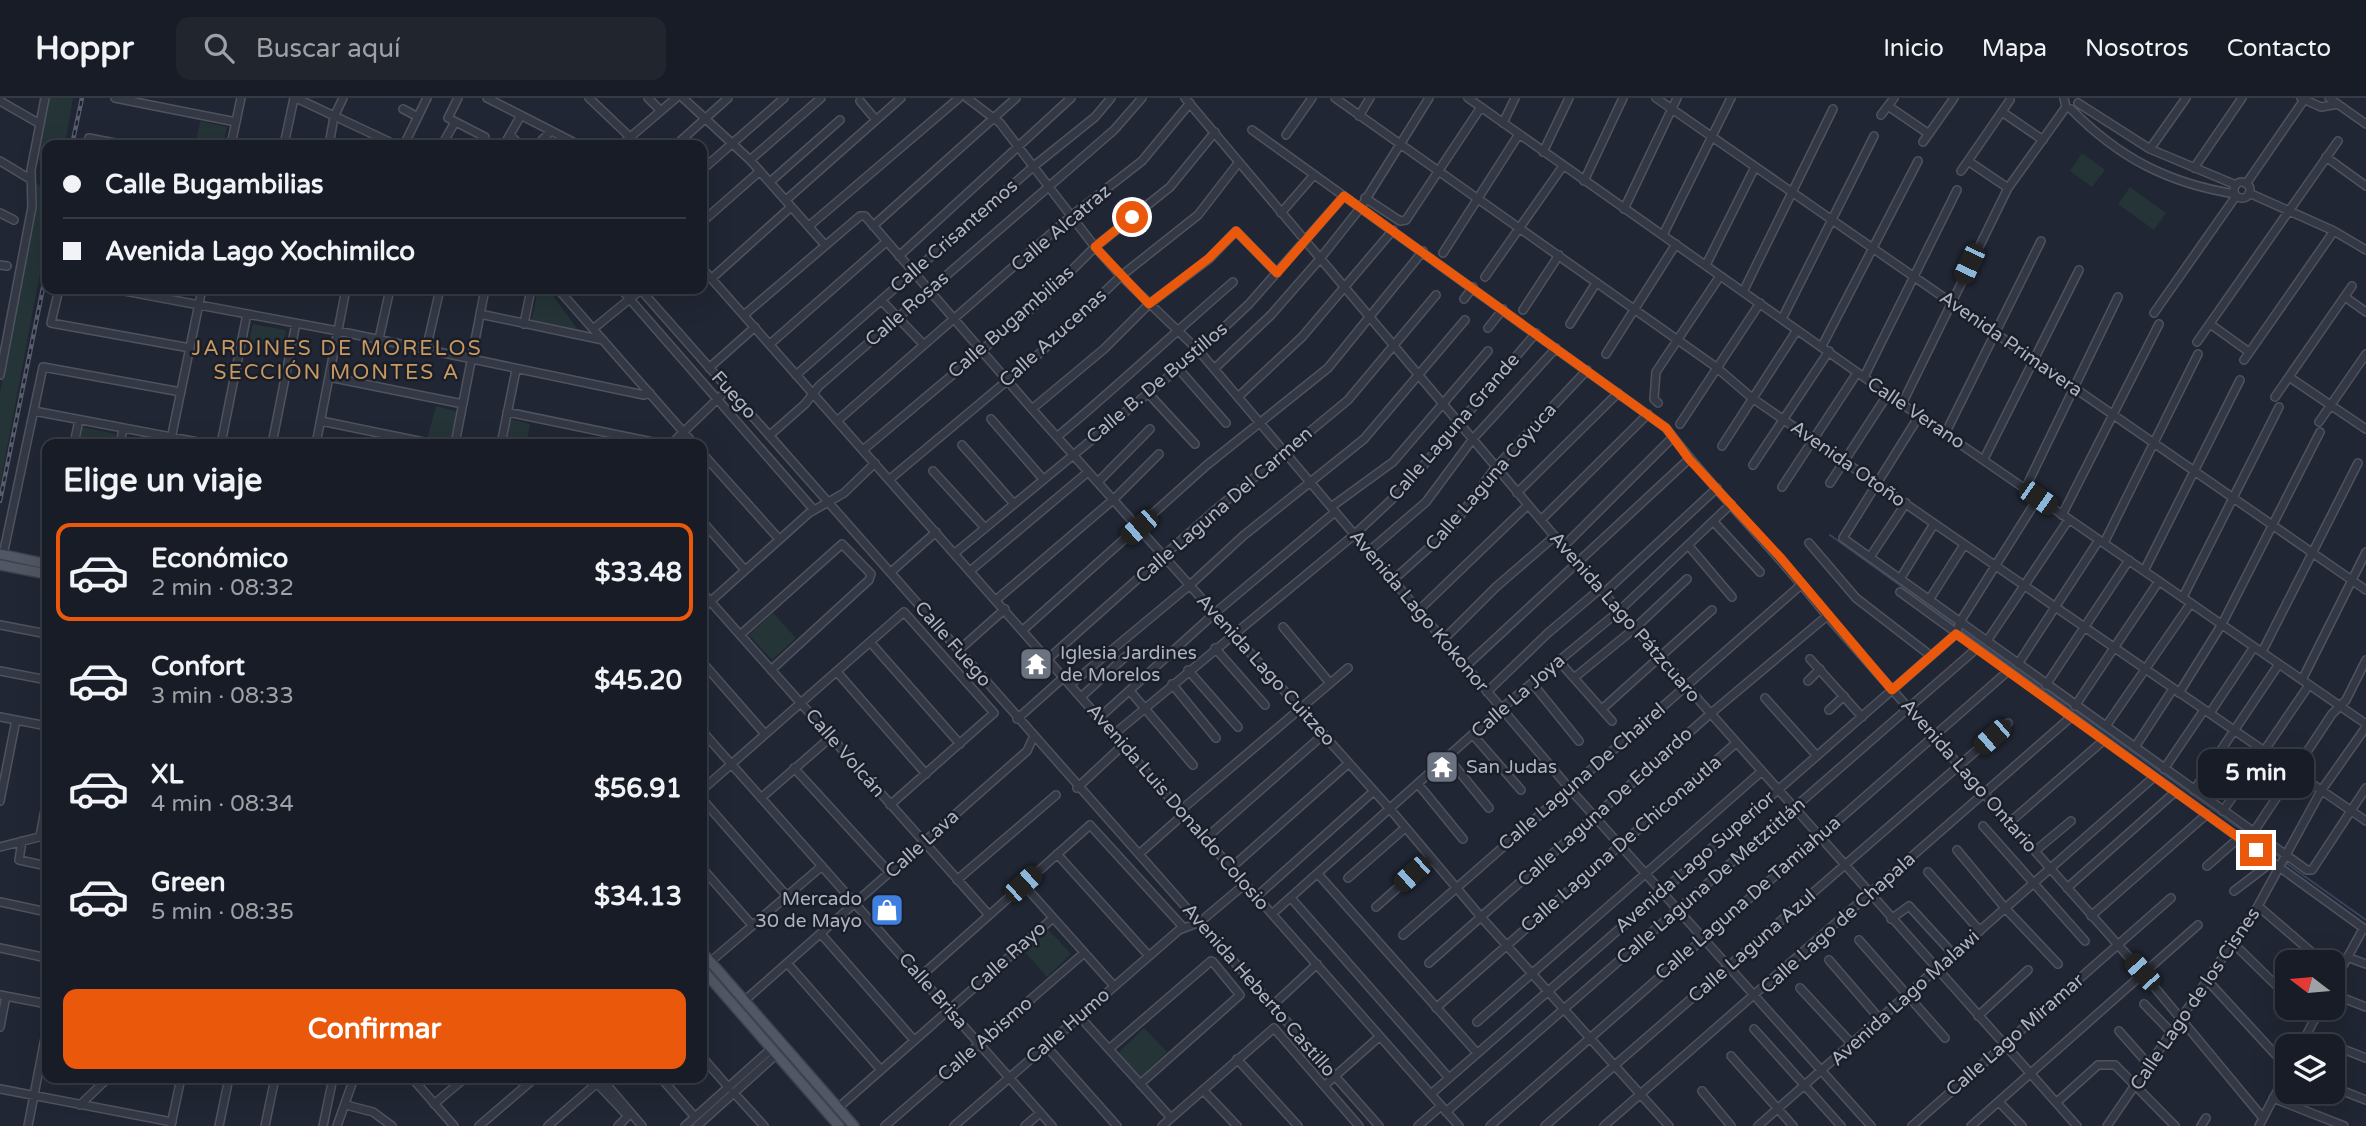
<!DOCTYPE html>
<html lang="es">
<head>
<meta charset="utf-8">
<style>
  body { margin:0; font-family:"Varela Round",sans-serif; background:#21252e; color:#f1f3f6; height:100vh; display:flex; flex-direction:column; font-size:26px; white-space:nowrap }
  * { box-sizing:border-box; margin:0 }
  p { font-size:23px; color:#9fa1a7 }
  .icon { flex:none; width:38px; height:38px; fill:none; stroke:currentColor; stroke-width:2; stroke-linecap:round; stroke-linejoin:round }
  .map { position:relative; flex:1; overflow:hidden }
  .panel { position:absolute; left:42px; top:341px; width:665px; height:644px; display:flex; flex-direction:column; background:#181c26; border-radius:14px; box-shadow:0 7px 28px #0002,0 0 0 2px #363a43 }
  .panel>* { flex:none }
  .guide { position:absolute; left:42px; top:42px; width:665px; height:154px; border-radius:14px; box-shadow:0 7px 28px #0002,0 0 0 2px #363a43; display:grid; align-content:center; height:154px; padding:0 21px; background:#181c26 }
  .needle { width:46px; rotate:286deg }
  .controls { position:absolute; left:2275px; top:852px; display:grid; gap:14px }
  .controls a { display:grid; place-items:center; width:70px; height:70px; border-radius:14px; background:#181c26; box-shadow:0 7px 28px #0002,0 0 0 2px #363a43; font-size:35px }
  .end { position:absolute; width:32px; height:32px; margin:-16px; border:9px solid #ea580c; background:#fff; box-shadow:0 0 0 4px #fff }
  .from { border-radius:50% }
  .bubble { position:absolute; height:49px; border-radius:14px; background:#181c26; box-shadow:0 7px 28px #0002,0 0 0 2px #363a43; font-size:23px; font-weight:700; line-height:49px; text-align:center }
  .car { position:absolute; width:21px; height:42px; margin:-21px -10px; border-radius:9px; box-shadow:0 0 5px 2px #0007; background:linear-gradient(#222 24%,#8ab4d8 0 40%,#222 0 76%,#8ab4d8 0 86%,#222 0) }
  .guide b { display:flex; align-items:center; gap:24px; height:66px; font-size:26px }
  .guide b+b { border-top:2px solid #363a43 }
  .guide i { width:18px; height:18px; background:#f1f3f6 }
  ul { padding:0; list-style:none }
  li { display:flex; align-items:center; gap:21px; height:98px; margin:0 14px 10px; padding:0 7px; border:4px solid transparent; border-radius:14px }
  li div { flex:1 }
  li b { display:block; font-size:26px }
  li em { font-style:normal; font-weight:700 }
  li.active { border-color:#ea580c }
  li>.icon { width:63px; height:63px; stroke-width:1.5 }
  h2 { padding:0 21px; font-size:32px; line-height:84px }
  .action { display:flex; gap:14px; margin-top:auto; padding:14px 21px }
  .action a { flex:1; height:80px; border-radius:14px; background:#ea580c; color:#fff; font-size:28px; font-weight:700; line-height:80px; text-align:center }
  header { display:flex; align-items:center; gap:42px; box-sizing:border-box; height:98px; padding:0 35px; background:#181c26; border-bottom:2px solid #363a43 }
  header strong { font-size:33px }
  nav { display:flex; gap:38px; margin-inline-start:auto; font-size:24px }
  .search { width:490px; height:63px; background:#21252e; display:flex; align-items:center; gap:18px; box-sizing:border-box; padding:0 24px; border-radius:14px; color:#9fa1a7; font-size:26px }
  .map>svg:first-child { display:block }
</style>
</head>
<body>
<header>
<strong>Hoppr</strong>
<div class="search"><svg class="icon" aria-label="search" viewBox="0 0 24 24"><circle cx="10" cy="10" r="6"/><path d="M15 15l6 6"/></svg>Buscar aquí</div>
<nav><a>Inicio</a><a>Mapa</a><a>Nosotros</a><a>Contacto</a></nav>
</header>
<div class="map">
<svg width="2366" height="1028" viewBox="0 0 2366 1028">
  <rect width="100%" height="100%" fill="#202633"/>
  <!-- green -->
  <path fill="#253437" d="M47,0H73L65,47H47V65L35,61Z
    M200,23L227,29L223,47H195Z
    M2082,55L2105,72L2092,89L2070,73Z
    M33,82L47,94V138L0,387V295L32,121L35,98Z
    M2130,89L2166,115L2154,132L2118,106Z
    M538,191H548L581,236L531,225Z
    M253,226L286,232L282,250L249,244Z
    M436,308L458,314L449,346L427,341Z
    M510,321L530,326L526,346H504Z
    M82,329L116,336L114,346H78Z
    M773,515L796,540L772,562L749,537Z
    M1048,831L1071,856L1047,879L1024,853Z
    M1144,930L1167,954L1139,980L1117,956Z"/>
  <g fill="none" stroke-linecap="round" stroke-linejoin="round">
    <!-- stream -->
    <path stroke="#37425b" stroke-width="2" d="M1830,437L1955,527
      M1962,532L2282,761
      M2286,765L2366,822"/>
    <defs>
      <path id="minor" d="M115,0L236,24
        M296,0L396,47
        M458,0L448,20L485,39
        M487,0L579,47
        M589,0L630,39
        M648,0L660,12
        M683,0L750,62L825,147
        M967,0L1000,25L1095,149L1121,178L1199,253L1569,690L1871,1028
        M1185,0L1578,466L2077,1028
        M1335,0L1716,269L1752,300L2366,723
        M1468,0L1902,306L2366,626
        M1656,0L2366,492
        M2064,0L2066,9
        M2301,0L2321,9L2338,6
        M2329,0L2366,26
        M0,3L40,26
        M860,3L876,22
        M2078,5L2150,51L2236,87
        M1888,8L1929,36
        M403,11L418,19
        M2071,11C2119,60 2168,85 2235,96
        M2002,14L2043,42
        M1881,17L1894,0
        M1359,18L1370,0
        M1503,25L1515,0
        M1252,32L1666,330C1716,396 1776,452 1827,518L2142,874L2263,1020
        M510,37L520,47
        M1286,37L1312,0
        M1923,44L1954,0
        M87,47L89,40L125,47
        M231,47L241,0
        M284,47L294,0
        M329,47L334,19L343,0
        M404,47L427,0
        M442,47L455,24
        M504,47L520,19
        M537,47L550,34
        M621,47L676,0
        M676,47L728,0
        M2150,51L2186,0
        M1543,54L1569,0
        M2326,59L2366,88
        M750,62L821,0
        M0,63L30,81
        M1968,63L2008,90
        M2194,70L2242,0
        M702,72L784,0
        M1961,73L2010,2
        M1584,83L1623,0
        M770,84L840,22
        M2234 92a8 8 0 1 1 16 0a8 8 0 1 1-16 0Z
        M2246,86L2304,2
        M2249,95L2334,133L2366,152
        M1365,100L1400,123L1406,122L1481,9
        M786,102L901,0
        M1624,111L1677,0
        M0,115L14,122
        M1281,115L1314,77
        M702,124L760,73
        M809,128L959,0
        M873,128L1016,0
        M1663,137L1731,0
        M1443,155L1519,36
        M899,158L1071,0
        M0,167L7,168
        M1706,167L1755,69
        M702,170L1459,1028
        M1485,179L1563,68
        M711,181L791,109
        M59,191L51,225L190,250
        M114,191L338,233L644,297L650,295
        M558,191L694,346
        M621,191L814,412
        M640,191L1379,1028
        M1743,194L1833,11
        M2345,199L2366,214
        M1464,201L1473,189
        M881,202L924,247
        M1523,212L1559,157
        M2154,215L2236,98
        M480,216L603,242
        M744,217L860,118H865L1032,311L1390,711L1481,819L1669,1028
        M1782,221L1874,38
        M524,226L531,191
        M1570,226L1596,185
        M2210,226L2249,254
        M1488,230L1503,211
        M593,231L642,191
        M379,241L390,191
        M2197,244L2338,43
        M770,246L886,144
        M1822,248L1918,63
        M426,252L440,191
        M1606,256L1676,146
        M2244,262L2334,133
        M1177,269L1226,325
        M709,270L755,229
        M1214,271L1271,217L1319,162L1361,109L1429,0
        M0,277L32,109L31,72L45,0
        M796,277L1034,68L1095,19L1111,0
        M329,279L463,306
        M1864,279L1957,92
        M2289,279L2366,331
        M1147,294L1195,346
        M1238,299L1302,239L1393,132
        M2275,299L2352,188
        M1658,305L1654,301L1656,274L1720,178
        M1902,306L2008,90L2066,9
        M1032,311L1104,251L1149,206L1209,161L1236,133L1277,175
        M34,313L208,346
        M507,314L662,346
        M1919,318L1843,440L2307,772H2312L2366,690
        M991,321L1043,381
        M321,323L433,346
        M837,323L1070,119L1142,63L1190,5
        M2319,324L2366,256
        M1680,326L1760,205
        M1945,336L2041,143
        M770,337L805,306L819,288L1114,32L1142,0
        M1058,338C1118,288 1174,235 1233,184
        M74,346L79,322
        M120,346L123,331
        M170,346L202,191
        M221,346L247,216
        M272,346L296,225
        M316,346L346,191
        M455,346L485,191
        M501,346L516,272
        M671,346L728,291
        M962,347L1014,406
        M1722,348L1797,232
        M863,352L1045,199L1095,149L1170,89L1215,34
        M702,355L779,441
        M1984,361L2079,172
        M1753,367L1829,253
        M933,373L985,430
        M890,381L1040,255L1121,178L1198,117L1239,64
        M1098,384L1150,331
        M1830,385L1888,296
        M1782,389L1857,275
        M2025,391L2118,199
        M1517,395L1618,295
        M1331,409L1393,364L1488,253
        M2062,417L2159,226
        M1541,422L1648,316
        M702,423L745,472
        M1713,423L1760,474
        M1809,445L1856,500L1931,558
        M2104,445L2198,256
        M1688,447L1732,499
        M1563,449L1673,339
        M1368,454L1426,404L1472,342L1556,250
        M955,455L1199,253L1249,206L1344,98
        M3,457L43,269L181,294
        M1870,459L1906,405
        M970,473L1088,374
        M2144,473L2240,282
        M891,474L936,434
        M1900,481L1934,426
        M1392,483L1452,429L1495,370L1587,272
        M702,494L989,817
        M1900,494L2366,832
        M1604,495L1717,390
        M2183,499L2279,309
        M996,502L1114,401L1159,356
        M1929,502L1964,447
        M702,511L809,415L844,395L875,365
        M1418,513L1528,407
        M0,527L47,536
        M1283,529L1330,585
        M1023,532L1207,367L1328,270L1423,153
        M740,537L842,446L871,476L869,482L771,572
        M1443,542L1496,489L1555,438
        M1987,543L2069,421
        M870,544L960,646
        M1215,550L1265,607
        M959,552L1005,511
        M2262,554L2358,365
        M1049,560L1215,412L1348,302L1436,197
        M1810,561L1862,619
        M1558,562L1612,623
        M702,564L765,636
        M2018,566L2099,442
        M1466,568L1689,361
        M1188,572L1238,629
        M0,573L47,582
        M837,574L926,676
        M1574,580L1635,530L1687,481
        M2302,582L2366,454
        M1808,583L1820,571
        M1532,585L1579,643
        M1071,586L1190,487L1243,438L1364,341L1465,222
        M1172,586L1216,640
        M2046,587L2129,462
        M1130,593L1193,667
        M1487,594L1548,535L1600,491
        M2179,595L2222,526L2320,334
        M1081,599L1126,558
        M1765,600L1817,658
        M2075,608L2159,483
        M1602,611L1712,512
        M1829,612L1844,598
        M2210,615L2254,549
        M0,619L47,628
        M1099,620L1215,515L1335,414
        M1017,621L1064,579
        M2106,628L2191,505
        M702,633L1052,1028
        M1113,637L1354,437L1405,389L1536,235
        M1473,637L1521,692
        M2135,649L2173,591
        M1448,660L1489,710
        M794,670L890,775
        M2164,671L2204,612
        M1418,686L1463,741
        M1077,690L1122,648
        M702,692L904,514L994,615L890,707
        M2194,692L2279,566
        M761,700L831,639
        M702,701L786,797
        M0,703L16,622
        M1181,712L1348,570
        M2223,713L2309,587
        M2010,724L2104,642
        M1983,728L2085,843
        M2253,735L2332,616L2346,602L2366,562
        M40,738L47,702
        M1206,740L1324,636
        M22,743L19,762L47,768
        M0,749L47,737
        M1957,752L2005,810L2058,866
        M2035,753L2071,723
        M1057,756L1149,858
        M1139,756L1184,716
        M2207,768L2240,739
        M702,770L752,827
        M1231,770L1349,665
        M1928,774L1980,833
        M1318,776L1477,955
        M1348,780L1405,730
        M957,782L1056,697
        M1023,786L1114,888
        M2067,790L2175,694
        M2234,793L2272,764
        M1256,799L1374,693
        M1291,800L1449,980
        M0,804L47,814
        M2258,808L2323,864
        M1376,809L1431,760
        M1272,816L1502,610L1619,513L1731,406
        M2091,818L2207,716
        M1891,821L1909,808L1954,857
        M821,836L914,942
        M1403,837L1802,486
        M1859,842L1945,940
        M2233,845L2287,898
        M0,850L47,860
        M2347,859L2366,866
        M1829,862L1879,920
        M710,864L822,768
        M1429,865L1710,616L1827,518
        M788,866L881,972
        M921,878L1090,727L1183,829
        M2207,882L2287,969
        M2333,886L2363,831
        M1800,890L1851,945
        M2333,896L2366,909
        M0,897L47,906
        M744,903L1027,653L1033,640
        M2144,906L2171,934
        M1273,907L1317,866
        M1436,910L1736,645
        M2300,910L2314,923
        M1978,918L2028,872
        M1080,919L1171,1020
        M1477,924L1762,673
        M0,929L6,898
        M1754,931L1841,1028
        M2119,933L2150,968
        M2307,937L2366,960
        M1046,948L1117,1028
        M2301,948L2320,910
        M1109,951L1211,863L1213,864L1240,897L1140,986
        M1731,958L1793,1028
        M702,959L729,990
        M1237,961L1298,1028
        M412,980L454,1028
        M592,980L628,1018
        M601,980L642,1028
        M661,980L695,1019
        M1324,988L1379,939
        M2333,989L2366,1002
        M0,991L172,1024
        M1203,992L1237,1028
        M1702,993L1731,1028
        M734,995L764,1028
        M1431,996L1956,536L1960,524L2038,400
        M2273,1000L2344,1028
        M1999,1004L2022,1028
        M2057,1004L2098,967H2115L2175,1028
        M434,1006L465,980
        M80,1007L108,980
        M346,1007L373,1014L392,1028
        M838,1010L1053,820
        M1446,1014L1976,551
        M171,1027L181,980
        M28,1028L47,930
        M219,1028L229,980
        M265,1028L275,980
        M323,1028L333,980
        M337,1028L354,980
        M479,1028L535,980
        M548,1028L597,985
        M618,1028L630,1016
        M685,1028L772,950
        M697,1028L777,956
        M885,1028L1084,855
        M954,1028L1179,832L1200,824L1245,786
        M1025,1028L1040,1015
        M1162,1028L1274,930L1359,1028
        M1418,1028L1441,1008
        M1490,1028L2007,574
        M1545,1028L2008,625
        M1604,1028L2071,619
        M1758,1028L2154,679
        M1912,1028L2171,800
        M1971,1028L2198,827
        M2107,1028L2258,808L2321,693L2366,629
        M2201,1028L2206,1020
        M2259,1028L2287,974"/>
      <path id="major" d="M0,456L47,466
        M0,467L47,476
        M702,854L854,1028
        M702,871L839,1028"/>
    </defs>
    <!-- minor casing -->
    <use href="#minor" stroke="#4e535f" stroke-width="10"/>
    <!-- major casing -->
    <use href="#major" stroke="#3d424d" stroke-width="12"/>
    <!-- minor -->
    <use href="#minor" stroke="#333844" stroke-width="7"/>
    <!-- major -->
    <use href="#major" stroke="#515764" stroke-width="9"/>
    <defs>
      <path id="rail" d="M72,47L82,0
        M0,403L47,170"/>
    </defs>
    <!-- rail casing -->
    <use href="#rail" stroke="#565c6b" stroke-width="4.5"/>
    <!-- rail -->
    <use href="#rail" stroke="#191e28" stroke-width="2" stroke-dasharray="5" stroke-linecap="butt"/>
  </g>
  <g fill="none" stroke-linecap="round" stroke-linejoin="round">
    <!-- route -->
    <path stroke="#ea580c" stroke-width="9" d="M1132,119L1095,149L1149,206L1209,160L1236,133L1277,175L1344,98L1666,330L1689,361L1780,459L1892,592L1956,536L2256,752"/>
  </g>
  <!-- icons -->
  <defs>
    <symbol id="temple-square" viewBox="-11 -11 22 22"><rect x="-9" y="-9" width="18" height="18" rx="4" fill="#6b7280" stroke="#191e28"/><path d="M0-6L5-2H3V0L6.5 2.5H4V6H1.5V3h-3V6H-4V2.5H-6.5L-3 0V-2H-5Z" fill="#fff"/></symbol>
    <symbol id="shop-square" viewBox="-11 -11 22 22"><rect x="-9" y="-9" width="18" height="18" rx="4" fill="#3f7fe0" stroke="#191e28"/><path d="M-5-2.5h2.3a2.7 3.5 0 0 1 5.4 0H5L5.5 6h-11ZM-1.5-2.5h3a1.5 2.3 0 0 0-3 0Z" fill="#fff"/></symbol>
  </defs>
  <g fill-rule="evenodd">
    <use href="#temple-square" x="1017" y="547" width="38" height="38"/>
    <use href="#temple-square" x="1423" y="650" width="38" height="38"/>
    <use href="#shop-square" x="868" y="793" width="38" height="38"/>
  </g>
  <g text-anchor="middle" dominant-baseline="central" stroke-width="5" stroke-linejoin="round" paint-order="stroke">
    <!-- street labels -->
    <g font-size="19" fill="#adb3c1" stroke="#191e28">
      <text transform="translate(1061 130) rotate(-40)">Calle Alcatraz</text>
      <text transform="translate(954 138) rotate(-41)">Calle Crisantemos</text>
      <text transform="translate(907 211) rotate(-41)">Calle Rosas</text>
      <text transform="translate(1011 224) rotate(-41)">Calle Bugambilias</text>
      <text transform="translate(1053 240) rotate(-42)">Calle Azucenas</text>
      <text transform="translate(2011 246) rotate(35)">Avenida Primavera</text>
      <text transform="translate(1157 285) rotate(-40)">Calle B. De Bustillos</text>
      <text transform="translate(734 297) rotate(48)">Fuego</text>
      <text transform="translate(1916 315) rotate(34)">Calle Verano</text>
      <text transform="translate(1454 329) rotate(-49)">Calle Laguna Grande</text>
      <text transform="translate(1848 366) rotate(35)">Avenida Otoño</text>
      <text transform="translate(1491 379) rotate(-49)">Calle Laguna Coyuca</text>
      <text transform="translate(1224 407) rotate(-41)">Calle Laguna Del Carmen</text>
      <text transform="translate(1419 513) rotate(50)">Avenida Lago Kokonor</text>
      <text transform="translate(1625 519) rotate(49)">Avenida Lago Pátzcuaro</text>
      <text transform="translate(953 546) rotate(49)">Calle Fuego</text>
      <text transform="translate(1266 572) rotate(48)">Avenida Lago Cuitzeo</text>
      <text transform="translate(1518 598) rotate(-41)">Calle La Joya</text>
      <text transform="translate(845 655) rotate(49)">Calle Volcán</text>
      <text transform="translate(1969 678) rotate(49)">Avenida Lago Ontario</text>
      <text transform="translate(1582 679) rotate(-41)">Calle Laguna De Chairel</text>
      <text transform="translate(1178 709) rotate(49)">Avenida Luis Donaldo Colosio</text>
      <text transform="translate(1605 709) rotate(-42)">Calle Laguna De Eduardo</text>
      <text transform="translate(922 746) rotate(-42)">Calle Lava</text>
      <text transform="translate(1621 746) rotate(-41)">Calle Laguna De Chiconautla</text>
      <text transform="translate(1695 764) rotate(-41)">Avenida Lago Superior</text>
      <text transform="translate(1711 783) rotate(-41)">Calle Laguna De Metztitlán</text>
      <text transform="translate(1748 800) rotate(-41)">Calle Laguna De Tamiahua</text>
      <text transform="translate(1838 825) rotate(-42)">Calle Lago de Chapala</text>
      <text transform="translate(1752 848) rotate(-41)">Calle Laguna Azul</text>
      <text transform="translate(1008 859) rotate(-42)">Calle Rayo</text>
      <text transform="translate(1259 892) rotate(49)">Avenida Heberto Castillo</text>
      <text transform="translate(933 893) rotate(49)">Calle Brisa</text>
      <text transform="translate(1905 900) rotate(-42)">Avenida Lago Malawi</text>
      <text transform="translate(2195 901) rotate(-56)">Calle Lago de los Cisnes</text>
      <text transform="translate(1068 928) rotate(-41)">Calle Humo</text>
      <text transform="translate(2015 937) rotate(-41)">Calle Lago Miramar</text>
      <text transform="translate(985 941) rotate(-41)">Calle Abismo</text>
    </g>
    <!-- poi labels -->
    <g font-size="19" fill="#adb3c1" stroke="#191e28" text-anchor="start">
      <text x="1060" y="555">Iglesia Jardines<tspan x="1060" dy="22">de Morelos</tspan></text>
      <text x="1466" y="669">San Judas</text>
      <text x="862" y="801" text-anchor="end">Mercado<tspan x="862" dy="22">30 de Mayo</tspan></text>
    </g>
    <!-- neighbourhood labels -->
    <g font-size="21" letter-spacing="2" fill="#c89961" stroke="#191e28">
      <text x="337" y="250">JARDINES DE MORELOS<tspan x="337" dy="24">SECCIÓN MONTES A</tspan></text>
    </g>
  </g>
</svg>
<div class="controls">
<a><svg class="needle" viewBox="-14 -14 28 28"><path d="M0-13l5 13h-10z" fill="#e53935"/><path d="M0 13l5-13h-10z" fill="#9fa1a7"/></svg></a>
<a><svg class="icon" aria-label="layers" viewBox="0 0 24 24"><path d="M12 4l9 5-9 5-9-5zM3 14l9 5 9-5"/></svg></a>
</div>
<i class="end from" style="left:1132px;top:119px"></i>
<i class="end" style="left:2256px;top:752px"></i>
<div class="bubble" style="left:2198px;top:651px;width:116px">5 min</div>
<i class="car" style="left:1969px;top:166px;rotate:205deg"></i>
<i class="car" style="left:2038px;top:400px;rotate:125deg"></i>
<i class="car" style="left:1139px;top:429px;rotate:229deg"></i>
<i class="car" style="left:1992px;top:639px;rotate:229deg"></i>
<i class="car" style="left:1412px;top:776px;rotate:228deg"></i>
<i class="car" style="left:1023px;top:786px;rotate:48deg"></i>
<i class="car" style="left:2142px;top:874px;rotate:318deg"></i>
<div class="guide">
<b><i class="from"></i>Calle Bugambilias</b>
<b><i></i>Avenida Lago Xochimilco</b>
</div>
<section class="panel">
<h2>Elige un viaje</h2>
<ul>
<li class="active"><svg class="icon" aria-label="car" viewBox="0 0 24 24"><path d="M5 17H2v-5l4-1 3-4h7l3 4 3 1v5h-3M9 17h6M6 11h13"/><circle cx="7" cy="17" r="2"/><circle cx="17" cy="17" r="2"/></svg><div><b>Económico</b><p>2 min · 08:32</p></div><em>$33.48</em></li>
<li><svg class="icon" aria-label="car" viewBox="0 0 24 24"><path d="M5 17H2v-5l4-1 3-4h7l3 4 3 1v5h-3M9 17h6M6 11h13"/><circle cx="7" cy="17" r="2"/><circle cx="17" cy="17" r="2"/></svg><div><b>Confort</b><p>3 min · 08:33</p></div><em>$45.20</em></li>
<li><svg class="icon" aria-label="car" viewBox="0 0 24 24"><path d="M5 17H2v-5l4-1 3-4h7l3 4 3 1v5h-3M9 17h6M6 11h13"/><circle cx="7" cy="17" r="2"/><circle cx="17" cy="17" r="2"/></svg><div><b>XL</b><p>4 min · 08:34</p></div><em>$56.91</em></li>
<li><svg class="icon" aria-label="car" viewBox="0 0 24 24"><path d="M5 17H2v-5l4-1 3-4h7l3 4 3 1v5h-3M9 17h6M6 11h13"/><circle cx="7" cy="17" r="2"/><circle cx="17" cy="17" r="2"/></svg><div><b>Green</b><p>5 min · 08:35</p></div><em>$34.13</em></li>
</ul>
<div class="action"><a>Confirmar</a></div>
</section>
</div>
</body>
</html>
